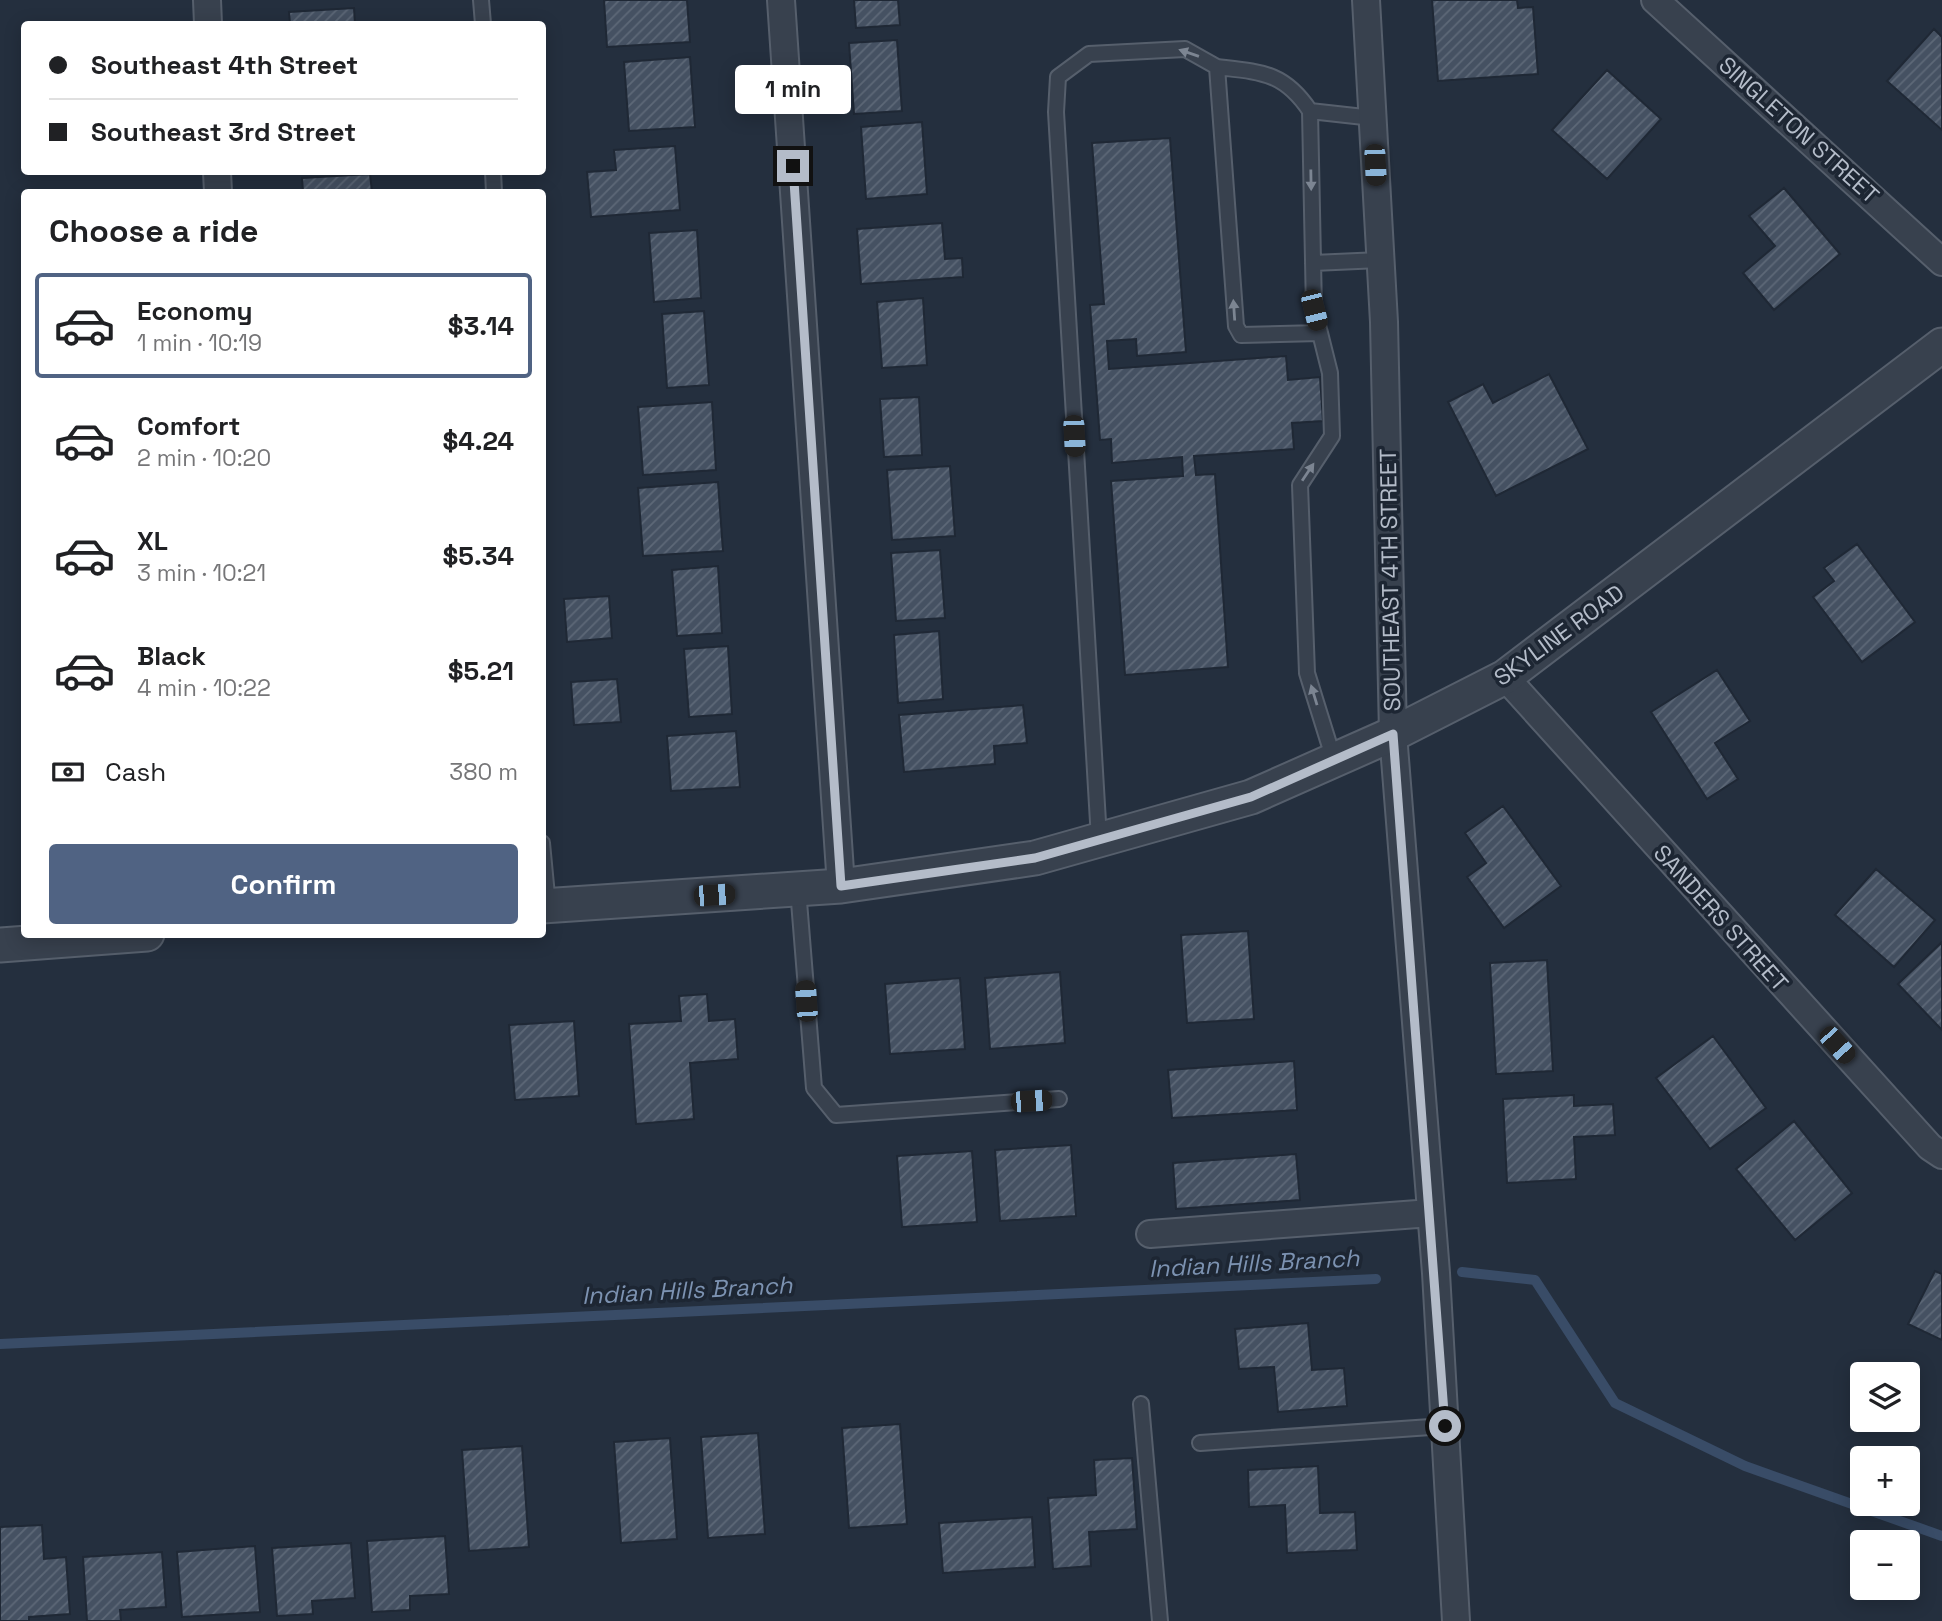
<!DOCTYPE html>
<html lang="en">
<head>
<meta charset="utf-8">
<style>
  body { margin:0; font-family:"Space Grotesk",sans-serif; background:#f6f6f6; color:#202124; height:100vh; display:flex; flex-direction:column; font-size:26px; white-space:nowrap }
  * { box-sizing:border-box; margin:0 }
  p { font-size:23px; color:#757577 }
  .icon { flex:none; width:38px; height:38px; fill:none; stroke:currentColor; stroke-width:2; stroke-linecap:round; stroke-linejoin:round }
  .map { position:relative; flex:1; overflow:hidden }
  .drawer { position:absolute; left:21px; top:189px; width:525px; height:749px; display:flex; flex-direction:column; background:#fff; border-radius:7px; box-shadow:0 4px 18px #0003 }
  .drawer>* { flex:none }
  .top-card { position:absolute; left:21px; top:21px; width:525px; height:154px; border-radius:7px; box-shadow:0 4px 18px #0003; display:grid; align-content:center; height:154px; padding:0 28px; background:#fff }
  .tools { position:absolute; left:1850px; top:1362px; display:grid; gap:14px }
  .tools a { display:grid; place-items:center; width:70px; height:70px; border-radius:7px; background:#fff; box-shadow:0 4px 18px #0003; font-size:35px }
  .end { position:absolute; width:32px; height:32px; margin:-16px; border:9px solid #b4bcc9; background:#111; box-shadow:0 0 0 4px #111 }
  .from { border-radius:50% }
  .bubble { position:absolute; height:49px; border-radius:7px; background:#fff; box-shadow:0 4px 18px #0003; font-size:23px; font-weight:700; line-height:49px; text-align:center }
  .car { position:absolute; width:21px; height:42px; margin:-21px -10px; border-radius:9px; box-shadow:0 0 5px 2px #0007; background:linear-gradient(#222 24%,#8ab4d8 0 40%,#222 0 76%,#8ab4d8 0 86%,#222 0) }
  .top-card b { display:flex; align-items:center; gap:24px; height:66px; font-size:26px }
  .top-card b+b { border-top:2px solid #e0e0e0 }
  .top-card i { width:18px; height:18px; background:#202124 }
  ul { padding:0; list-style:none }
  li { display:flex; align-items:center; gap:21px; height:105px; margin:0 14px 10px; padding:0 14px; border:4px solid transparent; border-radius:7px }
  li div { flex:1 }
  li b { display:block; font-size:26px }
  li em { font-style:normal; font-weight:700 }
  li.active { border-color:#506383 }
  li>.icon { width:63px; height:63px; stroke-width:1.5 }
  h2 { padding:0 28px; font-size:32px; line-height:84px }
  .pay { display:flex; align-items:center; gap:18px; height:77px; padding:0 28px; font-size:26px }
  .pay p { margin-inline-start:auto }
  .cta { display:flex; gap:14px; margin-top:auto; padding:14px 28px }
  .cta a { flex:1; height:80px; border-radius:7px; background:#506383; color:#fff; font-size:28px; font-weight:700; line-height:80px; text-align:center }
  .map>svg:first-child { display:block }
</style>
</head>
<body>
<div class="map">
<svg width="1942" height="1621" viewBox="0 0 1942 1621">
  <defs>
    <pattern id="building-hatch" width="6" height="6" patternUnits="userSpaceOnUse" patternTransform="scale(1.75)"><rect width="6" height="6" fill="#455162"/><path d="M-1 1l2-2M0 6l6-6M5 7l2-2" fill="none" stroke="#5d6877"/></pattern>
  </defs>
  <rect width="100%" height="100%" fill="#242f3e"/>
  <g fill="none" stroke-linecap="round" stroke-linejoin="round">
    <!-- stream -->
    <path stroke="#394c67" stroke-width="10" d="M1462,1272L1535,1280L1615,1403L1745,1466L1942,1536
      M0,1344L1376,1279"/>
  </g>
  <!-- building -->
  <path fill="url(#building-hatch)" stroke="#1f2835" stroke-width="2" d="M604,0H687L690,42L607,47Z
    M854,0H898L900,25L856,28Z
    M1432,0H1517L1518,8L1533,7L1538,74L1438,81Z
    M354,8L355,24H290L289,12Z
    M1934,29L1942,37V130L1887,81Z
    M897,40L902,111L854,114L849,43Z
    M690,57L695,127L629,131L624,62Z
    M1607,70L1661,119L1607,179L1552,130Z
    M922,122L927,194L866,199L861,127Z
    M1170,138L1186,352L1137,356L1136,339L1107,341L1109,369L1286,356L1288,380L1320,377L1323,421L1292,423L1294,449L1194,456L1196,475L1215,474L1228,667L1125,675L1111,481L1183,476L1182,457L1112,463L1111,439L1100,440L1090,305L1104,304L1092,143Z
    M675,146L680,210L591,217L587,172L616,170L614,150Z
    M370,174L372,192H303L302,178Z
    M1784,188L1840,254L1774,310L1743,273L1775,246L1749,216Z
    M942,223L945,259L962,258L963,277L861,284L857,229Z
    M697,230L701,298L654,302L649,233Z
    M923,298L927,365L882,368L877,302Z
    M704,311L709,385L667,388L662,314Z
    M1549,374L1588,449L1496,496L1448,402L1483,384L1493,403Z
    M919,397L922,455L884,457L880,399Z
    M712,402L716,470L643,475L638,407Z
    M950,466L955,536L892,540L887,470Z
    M718,482L723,551L643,556L638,488Z
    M1857,544L1915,622L1862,662L1813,597L1834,581L1824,568Z
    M940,550L945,618L896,621L891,553Z
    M718,566L722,633L677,636L672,570Z
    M609,596L612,638L567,642L564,599Z
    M939,631L943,699L898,703L894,635Z
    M728,646L732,714L689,717L684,649Z
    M1717,670L1750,721L1715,743L1738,779L1707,799L1651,712Z
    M617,679L621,722L574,725L571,682Z
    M1023,705L1027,743L994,746L995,764L904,772L899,715Z
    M736,731L740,787L671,791L667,736Z
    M1503,806L1561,886L1504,928L1467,877L1486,863L1465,833Z
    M1876,869L1935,920L1894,967L1835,915Z
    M1248,931L1254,1019L1187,1023L1181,935Z
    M1942,942V1030L1898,984Z
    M1547,960L1553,1071L1496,1074L1490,963Z
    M1060,972L1065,1043L990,1049L985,978Z
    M960,978L965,1049L890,1054L885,984Z
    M707,994L709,1021L735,1019L738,1059L690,1063L694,1119L636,1124L629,1024L681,1021L679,996Z
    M574,1021L579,1096L515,1100L509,1025Z
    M1713,1036L1766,1108L1710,1149L1656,1078Z
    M1294,1061L1297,1110L1172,1118L1168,1070Z
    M1574,1095V1106L1613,1104L1615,1135L1574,1137L1576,1179L1507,1183L1503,1099Z
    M1794,1121L1852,1193L1795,1240L1736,1169Z
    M1071,1145L1076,1216L1000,1221L995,1150Z
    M972,1151L977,1222L902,1227L897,1156Z
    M1296,1154L1300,1200L1176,1209L1173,1163Z
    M1935,1271L1942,1274V1340L1908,1324Z
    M1308,1323L1312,1370L1344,1368L1347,1406L1278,1412L1274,1367L1239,1369L1235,1329Z
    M900,1424L907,1524L849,1528L842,1428Z
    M758,1433L765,1534L708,1538L701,1437Z
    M670,1438L677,1539L621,1543L614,1442Z
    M522,1446L529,1547L469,1551L462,1450Z
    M1132,1458L1137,1529L1089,1532L1091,1566L1053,1569L1048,1498L1096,1495L1094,1460Z
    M1318,1466L1320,1513L1355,1512L1357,1550L1287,1553L1285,1505L1249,1507L1248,1470Z
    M1032,1517L1035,1567L943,1573L939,1523Z
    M42,1525L44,1559L66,1557L70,1614L29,1617V1621H0V1527Z
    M445,1536L449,1594L410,1596V1610L372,1612L367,1541Z
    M351,1543L355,1598L312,1601L313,1614L277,1616L272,1548Z
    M255,1546L260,1612L182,1617L177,1552Z
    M162,1552L166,1607L120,1610L121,1621H87L83,1557Z"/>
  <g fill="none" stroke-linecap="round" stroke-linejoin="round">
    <defs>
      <path id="service" d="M481,0L483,24
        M1217,67C1261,72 1284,72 1310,111L1373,118
        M1310,111L1314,310L1320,333
        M493,172L494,192
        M1313,263L1380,260
        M1099,839L1056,112L1058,77L1089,54L1185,49L1217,67L1236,326L1241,335L1320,333L1330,373L1332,436L1300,485L1307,673L1334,760
        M542,843L548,906
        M798,889L814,1088L836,1115L1059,1099
        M1141,1404L1160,1621
        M1200,1443L1445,1426"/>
      <path id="minor" d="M207,0L208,24
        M781,0L841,886
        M1366,0L1384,322L1393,734L1436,1273L1456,1621
        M1655,0L1942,262
        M217,172L218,192
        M1505,677L1930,1147L1942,1155
        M1150,1234L1431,1213"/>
      <path id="tertiary" d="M542,906L841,886L1035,858L1251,797L1393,734L1505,677L1942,345
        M0,945L147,934"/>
    </defs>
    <!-- service casing -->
    <use href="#service" stroke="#565f6c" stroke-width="18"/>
    <!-- minor casing -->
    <use href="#minor" stroke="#565f6c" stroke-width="30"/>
    <!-- tertiary casing -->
    <use href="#tertiary" stroke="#565f6c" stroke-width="37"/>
    <!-- service -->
    <use href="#service" stroke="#38414e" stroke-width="14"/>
    <!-- minor -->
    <use href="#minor" stroke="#38414e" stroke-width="26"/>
    <!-- tertiary -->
    <use href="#tertiary" stroke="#38414e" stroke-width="33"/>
  </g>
  <!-- one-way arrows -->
  <defs><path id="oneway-solid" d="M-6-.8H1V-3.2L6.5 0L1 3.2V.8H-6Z" transform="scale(1.75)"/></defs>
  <g fill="#7c8592">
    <use href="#oneway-solid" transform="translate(1189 53) rotate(-161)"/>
    <use href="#oneway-solid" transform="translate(1311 180) rotate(89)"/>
    <use href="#oneway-solid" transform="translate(1234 310) rotate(-94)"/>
    <use href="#oneway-solid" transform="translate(1308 472) rotate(-56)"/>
    <use href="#oneway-solid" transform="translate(1314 695) rotate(-107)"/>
  </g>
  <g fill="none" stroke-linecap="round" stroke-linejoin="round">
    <!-- route -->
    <path stroke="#b4bcc9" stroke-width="9" d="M793,166L841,886L1035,858L1251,797L1393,734L1445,1426"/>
  </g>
  <g text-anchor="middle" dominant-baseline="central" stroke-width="7" stroke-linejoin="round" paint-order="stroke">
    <!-- street labels -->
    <g font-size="23" fill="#b4bcc9" stroke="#1d2633">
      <text transform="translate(1799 130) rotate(42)">SINGLETON STREET</text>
      <text transform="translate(1390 580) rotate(-91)">SOUTHEAST 4TH STREET</text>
      <text transform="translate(1559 635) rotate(-36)">SKYLINE ROAD</text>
      <text transform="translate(1721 918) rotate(48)">SANDERS STREET</text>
    </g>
    <!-- water labels -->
    <g font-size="24" font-style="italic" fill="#7c92b1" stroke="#1d2633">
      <text transform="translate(1254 1263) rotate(-3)">Indian Hills Branch</text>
      <text transform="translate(687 1290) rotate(-3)">Indian Hills Branch</text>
    </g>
  </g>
</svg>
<div class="tools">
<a><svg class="icon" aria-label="layers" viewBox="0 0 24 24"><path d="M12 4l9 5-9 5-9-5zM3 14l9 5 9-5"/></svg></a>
<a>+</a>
<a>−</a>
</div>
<i class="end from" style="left:1445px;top:1426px"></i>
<i class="end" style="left:793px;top:166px"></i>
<div class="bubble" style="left:735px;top:65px;width:116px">1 min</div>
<i class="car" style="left:1375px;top:165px;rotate:177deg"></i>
<i class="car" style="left:1314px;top:310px;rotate:166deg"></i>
<i class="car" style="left:1074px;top:436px;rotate:177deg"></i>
<i class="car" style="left:714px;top:895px;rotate:86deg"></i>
<i class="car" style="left:806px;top:1001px;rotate:356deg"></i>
<i class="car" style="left:1837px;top:1045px;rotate:138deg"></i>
<i class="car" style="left:1031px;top:1101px;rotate:86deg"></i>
<div class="top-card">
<b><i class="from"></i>Southeast 4th Street</b>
<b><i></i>Southeast 3rd Street</b>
</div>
<section class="drawer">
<h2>Choose a ride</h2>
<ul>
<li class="active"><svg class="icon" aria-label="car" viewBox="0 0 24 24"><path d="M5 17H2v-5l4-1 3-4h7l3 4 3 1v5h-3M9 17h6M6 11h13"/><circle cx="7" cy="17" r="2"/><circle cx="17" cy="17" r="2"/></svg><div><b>Economy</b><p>1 min · 10:19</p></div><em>$3.14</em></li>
<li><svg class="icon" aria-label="car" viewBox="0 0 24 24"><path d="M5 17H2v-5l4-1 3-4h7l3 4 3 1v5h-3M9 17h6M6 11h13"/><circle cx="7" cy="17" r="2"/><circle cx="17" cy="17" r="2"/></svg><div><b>Comfort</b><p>2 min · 10:20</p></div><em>$4.24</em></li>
<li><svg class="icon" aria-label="car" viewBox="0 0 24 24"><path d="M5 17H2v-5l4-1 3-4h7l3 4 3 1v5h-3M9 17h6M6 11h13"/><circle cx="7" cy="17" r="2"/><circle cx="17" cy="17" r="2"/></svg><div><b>XL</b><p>3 min · 10:21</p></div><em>$5.34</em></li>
<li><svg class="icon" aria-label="car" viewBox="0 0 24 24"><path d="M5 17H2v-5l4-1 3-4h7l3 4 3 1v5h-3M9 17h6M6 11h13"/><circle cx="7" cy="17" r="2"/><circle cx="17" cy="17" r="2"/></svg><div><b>Black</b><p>4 min · 10:22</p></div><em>$5.21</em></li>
</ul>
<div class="pay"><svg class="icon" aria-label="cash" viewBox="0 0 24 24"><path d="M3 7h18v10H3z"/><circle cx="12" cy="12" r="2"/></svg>Cash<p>380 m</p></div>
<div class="cta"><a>Confirm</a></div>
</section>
</div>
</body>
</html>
